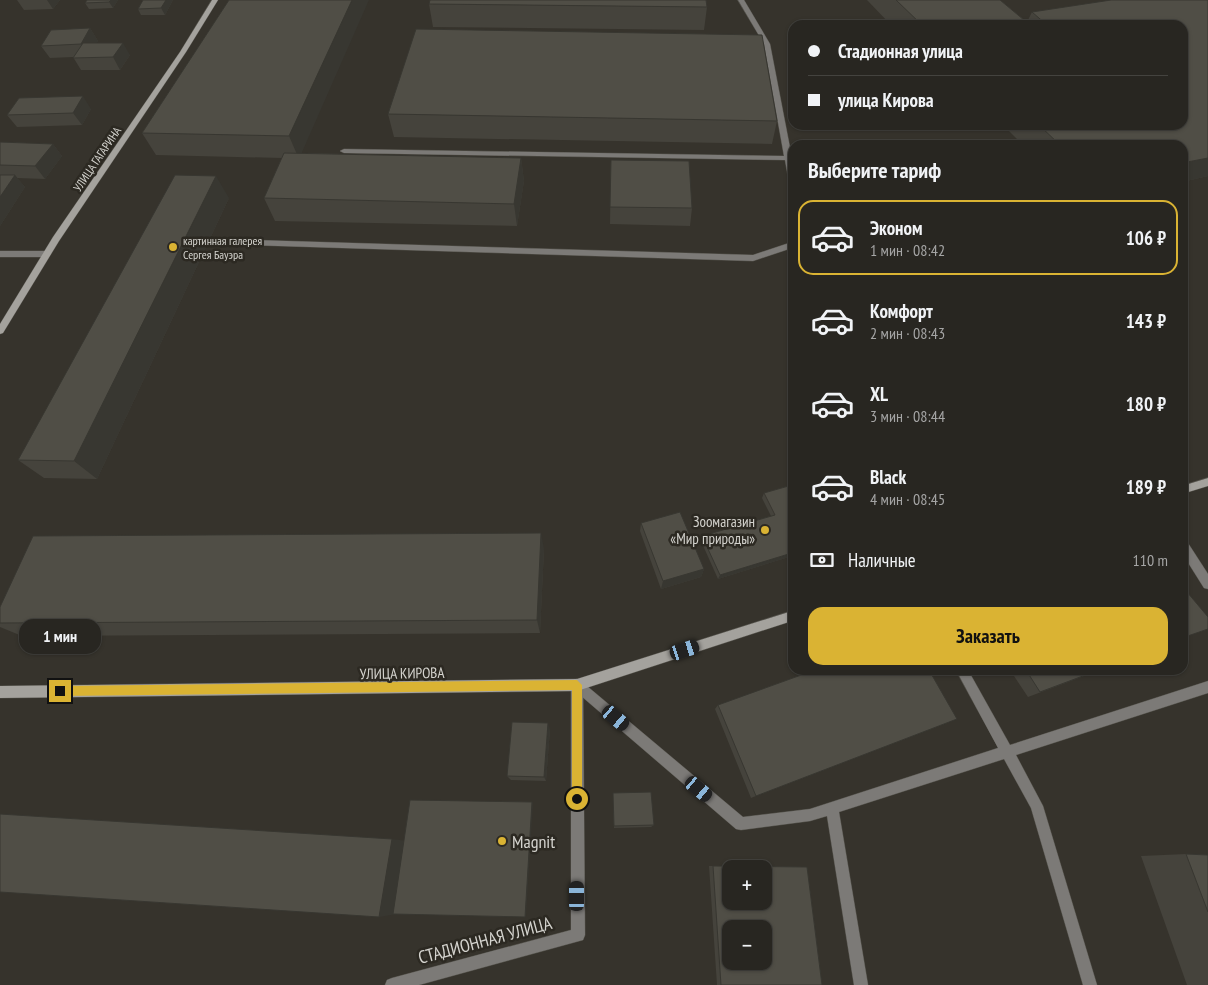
<!DOCTYPE html>
<html lang="ru">
<head>
<meta charset="utf-8">
<style>
  body { margin:0; font-family:"PT Sans Narrow",sans-serif; background:#302e2a; color:#f1f3f6; height:100vh; display:flex; flex-direction:column; font-size:19px; white-space:nowrap }
  * { box-sizing:border-box; margin:0 }
  p { font-size:16px; color:#a5a5a5 }
  .icon { flex:none; width:28px; height:28px; fill:none; stroke:currentColor; stroke-width:2; stroke-linecap:round; stroke-linejoin:round }
  .map { position:relative; flex:1; overflow:hidden }
  .drawer { position:absolute; left:788px; top:140px; width:400px; height:535px; display:flex; flex-direction:column; background:#282621; border-radius:15px; box-shadow:0 1px 4px #0004,0 0 0 1px #44433f }
  .drawer>* { flex:none }
  .banner { position:absolute; left:788px; top:20px; width:400px; height:110px; border-radius:15px; box-shadow:0 1px 4px #0004,0 0 0 1px #44433f; display:grid; align-content:center; height:110px; padding:0 20px; background:#282621 }
  .tools { position:absolute; left:722px; top:860px; display:grid; gap:10px }
  .tools a { display:grid; place-items:center; width:50px; height:50px; border-radius:10px; background:#282621; box-shadow:0 1px 4px #0004,0 0 0 1px #44433f; font-size:25px }
  .end { position:absolute; width:22px; height:22px; margin:-11px; border:6px solid #dab333; background:#111; box-shadow:0 0 0 2px #111 }
  .from { border-radius:50% }
  .bubble { position:absolute; height:35px; border-radius:15px; background:#282621; box-shadow:0 1px 4px #0004,0 0 0 1px #44433f; font-size:16px; font-weight:700; line-height:35px; text-align:center }
  .car { position:absolute; width:15px; height:30px; margin:-15px -8px; border-radius:6px; box-shadow:0 0 4px 1px #0007; background:linear-gradient(#222 24%,#8ab4d8 0 40%,#222 0 76%,#8ab4d8 0 86%,#222 0) }
  .banner b { display:flex; align-items:center; gap:18px; height:48px; font-size:19px }
  .banner b+b { border-top:1px solid #44433f }
  .banner i { width:12px; height:12px; background:#f1f3f6 }
  ul { padding:0; list-style:none }
  li { display:flex; align-items:center; gap:15px; height:75px; margin:0 10px 8px; padding:0 10px; border:2px solid transparent; border-radius:15px }
  li div { flex:1 }
  li b { display:block; font-size:19px }
  li em { font-style:normal; font-weight:700 }
  li.current { border-color:#dab333 }
  li>.icon { width:45px; height:45px; stroke-width:1.5 }
  h2 { padding:0 20px; font-size:22px; line-height:60px }
  .pay { display:flex; align-items:center; gap:12px; height:55px; padding:0 20px; font-size:19px }
  .pay p { margin-inline-start:auto }
  .action { display:flex; gap:10px; margin-top:auto; padding:10px 20px }
  .action a { flex:1; height:58px; border-radius:15px; background:#dab333; color:#111; font-size:20px; font-weight:700; line-height:58px; text-align:center }
  .map>svg:first-child { display:block }
</style>
</head>
<body>
<div class="map">
<svg width="1208" height="985" viewBox="0 0 1208 985">
  <rect width="100%" height="100%" fill="#36332c"/>
  <g fill="none" stroke-linecap="round" stroke-linejoin="round">
    <defs>
      <path id="lane" d="M738,0H744L770,44L792,158V179L788,177L785,160L344,153L340,151L344,149L784,156L764,44Z
        M252,240L753,255L792,242V248L753,261L249,245V241Z
        M956,670H968L1010,745L1208,681V693L1016,755L1043,806L1097,985H1083L1031,808L1004,759L839,812L868,985H854L827,816L810,821L741,830L736,829L573,689L571,685L573,681L577,679L581,681L743,817L810,809L998,748Z"/>
      <path id="street" d="M0,251H47L51,254L47,257H0Z
        M1182,538L1186,540L1208,574V589L1204,588L1182,553Z
        M577,679L581,681L583,685L585,935L583,940L419,985H385L387,980L392,978L571,930V685L573,681Z"/>
      <path id="secondary" d="M212,0H218L186,52L59,241L3,333L0,334V324L53,237L180,52Z
        M1208,478V486L1182,494V486Z
        M792,611V621L577,691L0,698V686L577,679Z"/>
    </defs>
    <!-- lane casing -->
    <use href="#lane" stroke="#525049" stroke-width="1"/>
    <!-- street casing -->
    <use href="#street" stroke="#525049" stroke-width="1"/>
    <!-- secondary casing -->
    <use href="#secondary" stroke="#525049" stroke-width="1"/>
    <!-- lane -->
    <use href="#lane" fill="#7c7a77" fill-rule="evenodd"/>
    <!-- street -->
    <use href="#street" fill="#7c7a77" fill-rule="evenodd"/>
    <!-- secondary -->
    <use href="#secondary" fill="#a4a29d" fill-rule="evenodd"/>
  </g>
  <!-- wall -->
  <path fill="#45433c" d="M17,0H60L53,9L24,10Z
    M118,0L113,8L89,9L85,3Z
    M143,0H173L165,15H141L138,9Z
    M229,0L302,153L521,158L524,181L517,226L275,221L264,198L282,158L156,155L142,133Z
    M867,0H1000L1027,22L1032,12L1208,0V176L1182,182V145H1023L1003,125H1182V25H891Z
    M429,4L707,7L704,30L433,27Z
    M90,28L98,41L96,43L130,55L120,70H81L73,57L50,58L41,46Z
    M91,109L82,125L17,127L7,115Z
    M388,114L777,121L772,144L394,137Z
    M0,142L53,144L62,156L45,179L17,178L25,187L0,226Z
    M611,160L692,208L690,226L610,224Z
    M229,198L97,479L44,478L18,460Z
    M792,485V556L718,579L701,541L702,536L771,516L762,498L764,493Z
    M641,523L704,569L701,577L661,589L640,531Z
    M544,549L540,633L22,636L0,627V607Z
    M1010,670H1100L1028,697Z
    M718,705L947,723L751,798L715,709Z
    M550,729L546,781L511,780L507,776Z
    M613,793L654,825L651,827L614,828Z
    M1186,854L1208,855V985H1187L1141,856Z
    M709,866L807,867L822,985H717Z"/>
  <!-- shaded-wall -->
  <path fill="#383731" d="M47,0H60L53,9Z
    M111,0H118L113,8L109,2Z
    M166,0H173L165,15L161,8Z
    M352,0H369L299,159L289,136Z
    M90,28L98,41L89,56L81,44Z
    M123,43L130,55L120,70L113,57Z
    M83,96L91,109L82,125L73,113Z
    M53,144L62,156L45,179L35,166Z
    M521,158L524,181L517,226L514,204Z
    M1208,158V176L1182,182V163Z
    M15,175L25,187L0,226V197Z
    M216,176L229,198L97,479L74,461Z
    M541,533L544,549L540,633L537,620Z
    M792,553V556L718,579L720,575Z
    M704,569L701,577L661,589L663,581Z
    M957,719L947,723L751,798L756,796Z
    M548,723L550,729L546,781L544,777Z
    M532,802L533,803L526,916L525,917Z
    M392,839L408,841L397,914L379,917Z"/>
  <!-- building -->
  <path fill="#504e46" stroke="#383731" fill-rule="evenodd" d="M87,0H111L109,2L85,3Z
    M143,0H166L161,8L138,9Z
    M229,0H352L289,136L142,133Z
    M430,0H706L707,7L429,4Z
    M896,0H1000L1030,25H922Z
    M1111,0H1208V158L1182,163V145H1060L1039,125H1182V25H1047L1032,12Z
    M90,28L81,44L41,46L51,30Z
    M416,29L762,35L777,121L388,114Z
    M83,43H123L113,57L73,58Z
    M83,96L73,113L7,115L19,98Z
    M0,142L53,144L35,166L0,165Z
    M284,153L521,158L514,204L264,198Z
    M611,160L689,161L692,208L610,207Z
    M0,175H15L0,197Z
    M175,175L216,176L74,461L18,460Z
    M792,485V553L720,575L702,536L775,515L764,493Z
    M680,512L704,569L663,581L641,523Z
    M541,533L537,620L0,623V607L33,536Z
    M1182,586L1208,617V629L1182,638Z
    M815,670H929L957,719L756,796L718,705Z
    M1026,670H1099L1040,692Z
    M512,722L548,723L544,777L507,776Z
    M651,792L654,825L614,826L613,793Z
    M410,800L532,802L525,917L393,914Z
    M0,814L392,839L379,917L0,892Z
    M1186,854L1208,855V912Z
    M713,866L807,867L822,985H721ZM731,869H764V901H731ZM731,929H764V961H731Z"/>
  <!-- route -->
  <path fill="#dab333" d="M577,680L582,685V799L581,803L577,804L573,803L572,799V690L60,696L55,691L60,686Z"/>
  <!-- markers -->
  <g fill="#dab333" stroke="#2c2922" stroke-width="2">
    <circle cx="173" cy="247" r="5"/>
    <circle cx="765" cy="530" r="5"/>
    <circle cx="502" cy="841" r="5"/>
  </g>
  <g text-anchor="middle" dominant-baseline="central" stroke-width="5" stroke-linejoin="round" paint-order="stroke">
    <!-- far-street labels -->
    <g font-size="12" fill="#d4d3ce" stroke="#2c2922">
      <text transform="translate(97 159) rotate(-56)">УЛИЦА ГАГАРИНА</text>
    </g>
    <!-- far-poi labels -->
    <g font-size="12" fill="#d4d3ce" stroke="#2c2922" text-anchor="start">
      <text x="183" y="240">картинная галерея<tspan x="183" dy="14">Сергея Бауэра</tspan></text>
    </g>
    <!-- poi labels -->
    <g font-size="15" fill="#d4d3ce" stroke="#2c2922" text-anchor="end">
      <text x="755" y="521">Зоомагазин<tspan x="755" dy="17">«Мир природы»</tspan></text>
    </g>
    <!-- street labels -->
    <g font-size="15" fill="#d4d3ce" stroke="#2c2922">
      <text transform="translate(402 673) rotate(-1)">УЛИЦА КИРОВА</text>
    </g>
    <!-- near-poi labels -->
    <g font-size="18" fill="#d4d3ce" stroke="#2c2922" text-anchor="start">
      <text x="512" y="841">Magnit</text>
    </g>
    <!-- near-street labels -->
    <g font-size="18" fill="#d4d3ce" stroke="#2c2922">
      <text transform="translate(485 940) rotate(-15)">СТАДИОННАЯ УЛИЦА</text>
    </g>
  </g>
</svg>
<div class="tools">
<a>+</a>
<a>−</a>
</div>
<i class="end from" style="left:577px;top:799px"></i>
<i class="end" style="left:60px;top:691px"></i>
<div class="bubble" style="left:19px;top:619px;width:82px">1 мин</div>
<i class="car" style="left:685px;top:650px;rotate:72deg"></i>
<i class="car" style="left:616px;top:718px;rotate:130deg"></i>
<i class="car" style="left:699px;top:789px;rotate:130deg"></i>
<i class="car" style="left:577px;top:896px;rotate:0deg"></i>
<div class="banner">
<b><i class="from"></i>Стадионная улица</b>
<b><i></i>улица Кирова</b>
</div>
<section class="drawer">
<h2>Выберите тариф</h2>
<ul>
<li class="current"><svg class="icon" aria-label="car" viewBox="0 0 24 24"><path d="M5 17H2v-5l4-1 3-4h7l3 4 3 1v5h-3M9 17h6M6 11h13"/><circle cx="7" cy="17" r="2"/><circle cx="17" cy="17" r="2"/></svg><div><b>Эконом</b><p>1 мин · 08:42</p></div><em>106 ₽</em></li>
<li><svg class="icon" aria-label="car" viewBox="0 0 24 24"><path d="M5 17H2v-5l4-1 3-4h7l3 4 3 1v5h-3M9 17h6M6 11h13"/><circle cx="7" cy="17" r="2"/><circle cx="17" cy="17" r="2"/></svg><div><b>Комфорт</b><p>2 мин · 08:43</p></div><em>143 ₽</em></li>
<li><svg class="icon" aria-label="car" viewBox="0 0 24 24"><path d="M5 17H2v-5l4-1 3-4h7l3 4 3 1v5h-3M9 17h6M6 11h13"/><circle cx="7" cy="17" r="2"/><circle cx="17" cy="17" r="2"/></svg><div><b>XL</b><p>3 мин · 08:44</p></div><em>180 ₽</em></li>
<li><svg class="icon" aria-label="car" viewBox="0 0 24 24"><path d="M5 17H2v-5l4-1 3-4h7l3 4 3 1v5h-3M9 17h6M6 11h13"/><circle cx="7" cy="17" r="2"/><circle cx="17" cy="17" r="2"/></svg><div><b>Black</b><p>4 мин · 08:45</p></div><em>189 ₽</em></li>
</ul>
<div class="pay"><svg class="icon" aria-label="cash" viewBox="0 0 24 24"><path d="M3 7h18v10H3z"/><circle cx="12" cy="12" r="2"/></svg>Наличные<p>110 m</p></div>
<div class="action"><a>Заказать</a></div>
</section>
</div>
</body>
</html>
